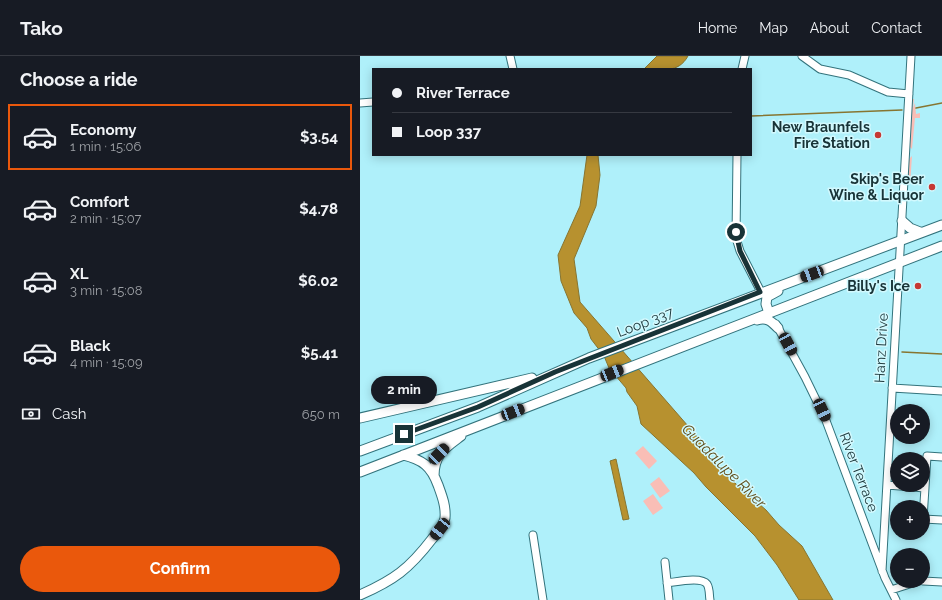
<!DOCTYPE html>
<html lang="en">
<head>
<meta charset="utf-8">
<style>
  body { margin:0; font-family:Raleway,sans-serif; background:#20242c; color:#f1f3f6; height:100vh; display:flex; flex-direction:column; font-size:15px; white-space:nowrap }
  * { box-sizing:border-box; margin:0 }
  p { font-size:13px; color:#9ea1a6 }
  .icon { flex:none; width:22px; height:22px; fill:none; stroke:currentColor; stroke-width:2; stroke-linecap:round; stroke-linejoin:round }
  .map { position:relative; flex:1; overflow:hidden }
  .sheet { display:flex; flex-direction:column; background:#171b24; width:360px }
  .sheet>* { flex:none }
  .guide { position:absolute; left:12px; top:12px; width:380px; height:88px; border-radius:0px; box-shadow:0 2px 10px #0003; display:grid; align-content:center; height:88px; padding:0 20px; background:#171b24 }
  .controls { position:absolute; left:530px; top:348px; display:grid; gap:8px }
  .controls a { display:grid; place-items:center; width:40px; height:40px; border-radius:50%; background:#171b24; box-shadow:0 2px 10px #0003; font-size:20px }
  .end { position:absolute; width:18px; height:18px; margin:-9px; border:5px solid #183337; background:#fff; box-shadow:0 0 0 2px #fff }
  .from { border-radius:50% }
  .bubble { position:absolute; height:28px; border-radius:14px; background:#171b24; box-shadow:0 2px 10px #0003; font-size:13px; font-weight:700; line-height:28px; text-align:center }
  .car { position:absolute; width:12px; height:24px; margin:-12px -6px; border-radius:5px; box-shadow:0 0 3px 1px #0007; background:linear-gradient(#222 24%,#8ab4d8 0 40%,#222 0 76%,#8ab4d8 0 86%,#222 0) }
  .guide b { display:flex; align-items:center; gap:14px; height:38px; font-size:15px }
  .guide b+b { border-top:1px solid #363941 }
  .guide i { width:10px; height:10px; background:#f1f3f6 }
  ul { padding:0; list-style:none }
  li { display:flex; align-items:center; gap:12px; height:66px; margin:0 8px 6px; padding:0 12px; border:2px solid transparent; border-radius:0px }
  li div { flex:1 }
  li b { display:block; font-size:15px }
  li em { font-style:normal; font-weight:700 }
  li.active { border-color:#ea580c }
  li>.icon { width:36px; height:36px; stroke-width:1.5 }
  h2 { padding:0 20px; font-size:18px; line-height:48px }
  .pay { display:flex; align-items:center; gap:10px; height:44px; padding:0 20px; font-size:15px }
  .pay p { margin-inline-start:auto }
  .primary-button { display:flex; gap:8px; margin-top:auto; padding:8px 20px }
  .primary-button a { flex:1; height:46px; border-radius:24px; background:#ea580c; color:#fff; font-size:16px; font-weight:700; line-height:46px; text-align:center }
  header { display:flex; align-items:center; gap:24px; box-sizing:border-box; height:56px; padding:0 20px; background:#171b24; border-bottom:1px solid #363941 }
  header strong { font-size:19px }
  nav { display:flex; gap:22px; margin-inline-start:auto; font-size:14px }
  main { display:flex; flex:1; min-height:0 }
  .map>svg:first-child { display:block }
</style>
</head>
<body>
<header>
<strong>Tako</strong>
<nav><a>Home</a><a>Map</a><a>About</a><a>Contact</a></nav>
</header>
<main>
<section class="sheet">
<h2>Choose a ride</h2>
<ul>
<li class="active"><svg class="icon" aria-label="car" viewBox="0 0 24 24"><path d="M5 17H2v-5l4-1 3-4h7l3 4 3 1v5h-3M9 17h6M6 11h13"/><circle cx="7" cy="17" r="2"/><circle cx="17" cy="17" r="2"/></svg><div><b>Economy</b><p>1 min · 15:06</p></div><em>$3.54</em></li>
<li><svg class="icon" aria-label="car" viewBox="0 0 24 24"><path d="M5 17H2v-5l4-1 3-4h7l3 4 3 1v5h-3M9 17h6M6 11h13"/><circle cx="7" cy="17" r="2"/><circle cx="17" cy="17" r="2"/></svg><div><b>Comfort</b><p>2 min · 15:07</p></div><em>$4.78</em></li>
<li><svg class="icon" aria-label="car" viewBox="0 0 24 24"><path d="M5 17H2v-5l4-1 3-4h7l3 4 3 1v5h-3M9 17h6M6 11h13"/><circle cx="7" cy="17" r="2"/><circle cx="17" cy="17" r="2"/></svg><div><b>XL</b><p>3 min · 15:08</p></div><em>$6.02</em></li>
<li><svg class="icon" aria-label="car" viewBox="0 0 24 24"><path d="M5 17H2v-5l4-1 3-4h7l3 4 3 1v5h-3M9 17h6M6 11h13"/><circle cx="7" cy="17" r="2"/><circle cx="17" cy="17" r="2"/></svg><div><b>Black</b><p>4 min · 15:09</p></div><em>$5.41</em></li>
</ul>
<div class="pay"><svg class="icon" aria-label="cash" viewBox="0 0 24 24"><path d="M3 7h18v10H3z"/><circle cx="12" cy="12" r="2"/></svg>Cash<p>650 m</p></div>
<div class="primary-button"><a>Confirm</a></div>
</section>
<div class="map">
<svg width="582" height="544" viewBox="0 0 582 544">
  <rect width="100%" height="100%" fill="#aff0fa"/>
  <!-- green -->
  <path fill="#f9beb6" d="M552,43H554L553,52L555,47L556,58L560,57V62H555L552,93L549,90Z
    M552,100L550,129C546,123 545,105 552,100Z
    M283,390L297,405L289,413L275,397Z
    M299,421L310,435L300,442L290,428Z
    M293,438L303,452L293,459L283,445Z"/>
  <!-- water -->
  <path fill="#b7912f" stroke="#877531" d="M297,0H328C318,18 302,13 284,13Z
    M227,99H238L240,119L236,150L214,203L220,246L335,378L353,408L406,454L419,469L442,490L473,544H439L417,509L395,480L346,431L334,417L281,368L277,350L267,336L266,332L249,312L244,300L231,283L227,272L214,257L201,225L198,199L220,150Z
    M256,403L269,463L263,464L250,405Z"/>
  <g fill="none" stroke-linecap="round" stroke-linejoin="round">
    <!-- stream -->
    <path stroke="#877531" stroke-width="1.5" d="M556,52L582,47
      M391,60L542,54
      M542,296L582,298"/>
    <defs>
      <path id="minor" d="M150,0L153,13
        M442,0L460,13L489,19L528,36L549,38
        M382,13L385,0
        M0,47L13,46
        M377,99L376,182L380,195L401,236
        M416,268L445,321L465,362L525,522L536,544
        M532,332L582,335
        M582,401L567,400L563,463L582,464
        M527,429L565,432
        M173,479L183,544
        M305,506L309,544
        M522,515L551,0
        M563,525L582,526
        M307,527C316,526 341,520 347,528C350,533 349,539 350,544
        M531,534L559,525"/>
      <path id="major" d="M542,165L550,172L560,176
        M409,257L406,248L407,241L418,235
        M397,264C407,261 411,265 418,272
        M0,362L172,322
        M0,395L118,351L229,302L582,169
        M0,416L582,190
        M74,420C74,398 85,392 101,380
        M0,539C34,524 49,513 72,483C77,477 84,470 85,462C86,450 82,440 78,429C71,410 63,404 43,399"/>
    </defs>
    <!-- minor casing -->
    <use href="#minor" stroke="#33737c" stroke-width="9"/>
    <!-- major casing -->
    <use href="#major" stroke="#33737c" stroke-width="11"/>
    <!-- minor -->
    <use href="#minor" stroke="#fff" stroke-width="7"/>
    <!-- major -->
    <use href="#major" stroke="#fff" stroke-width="9"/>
  </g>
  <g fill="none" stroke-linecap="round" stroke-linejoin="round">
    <!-- route -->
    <path stroke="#183337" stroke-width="5" d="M44,378L118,351L195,316L400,236L380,195L376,176"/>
  </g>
  <!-- markers -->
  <g fill="#c63833" stroke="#d2f9fe" stroke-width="1.5">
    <circle cx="518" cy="79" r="4"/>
    <circle cx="572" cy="131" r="4"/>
    <circle cx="558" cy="230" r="4"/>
  </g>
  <g text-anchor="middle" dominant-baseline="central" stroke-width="3" stroke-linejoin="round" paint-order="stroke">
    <!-- poi labels -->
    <g font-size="14" font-weight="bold" fill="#183337" stroke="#d2f9fe" text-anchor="end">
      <text x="510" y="71">New Braunfels<tspan x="510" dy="16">Fire Station</tspan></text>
      <text x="564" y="123">Skip's Beer<tspan x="564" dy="16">Wine &amp; Liquor</tspan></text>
      <text x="550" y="230">Billy's Ice</text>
    </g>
    <!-- street labels -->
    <g font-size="14" fill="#183337" stroke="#d2f9fe">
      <text transform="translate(285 266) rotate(-21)">Loop 337</text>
      <text transform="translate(521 292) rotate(-87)">Hanz Drive</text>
      <text transform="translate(499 416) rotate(69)">River Terrace</text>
    </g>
    <!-- water labels -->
    <g font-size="15" font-style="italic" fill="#5e4a17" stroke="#d2f9fe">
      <text transform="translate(364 410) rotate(45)">Guadalupe River</text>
    </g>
  </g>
</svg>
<div class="controls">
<a><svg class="icon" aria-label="locate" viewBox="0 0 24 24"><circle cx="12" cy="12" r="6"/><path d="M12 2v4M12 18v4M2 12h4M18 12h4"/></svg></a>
<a><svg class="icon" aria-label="layers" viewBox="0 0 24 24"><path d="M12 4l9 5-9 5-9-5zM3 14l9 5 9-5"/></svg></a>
<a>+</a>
<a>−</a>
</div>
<i class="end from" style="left:376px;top:176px"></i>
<i class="end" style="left:44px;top:378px"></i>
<div class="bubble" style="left:11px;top:320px;width:66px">2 min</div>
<i class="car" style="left:452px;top:218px;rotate:250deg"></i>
<i class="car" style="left:428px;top:288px;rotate:152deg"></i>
<i class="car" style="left:252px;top:317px;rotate:68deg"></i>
<i class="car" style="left:462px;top:354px;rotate:155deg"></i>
<i class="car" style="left:153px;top:356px;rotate:69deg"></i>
<i class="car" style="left:79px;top:398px;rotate:44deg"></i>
<i class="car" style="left:80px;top:473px;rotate:218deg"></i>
<div class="guide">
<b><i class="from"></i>River Terrace</b>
<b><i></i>Loop 337</b>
</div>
</div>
</main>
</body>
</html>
